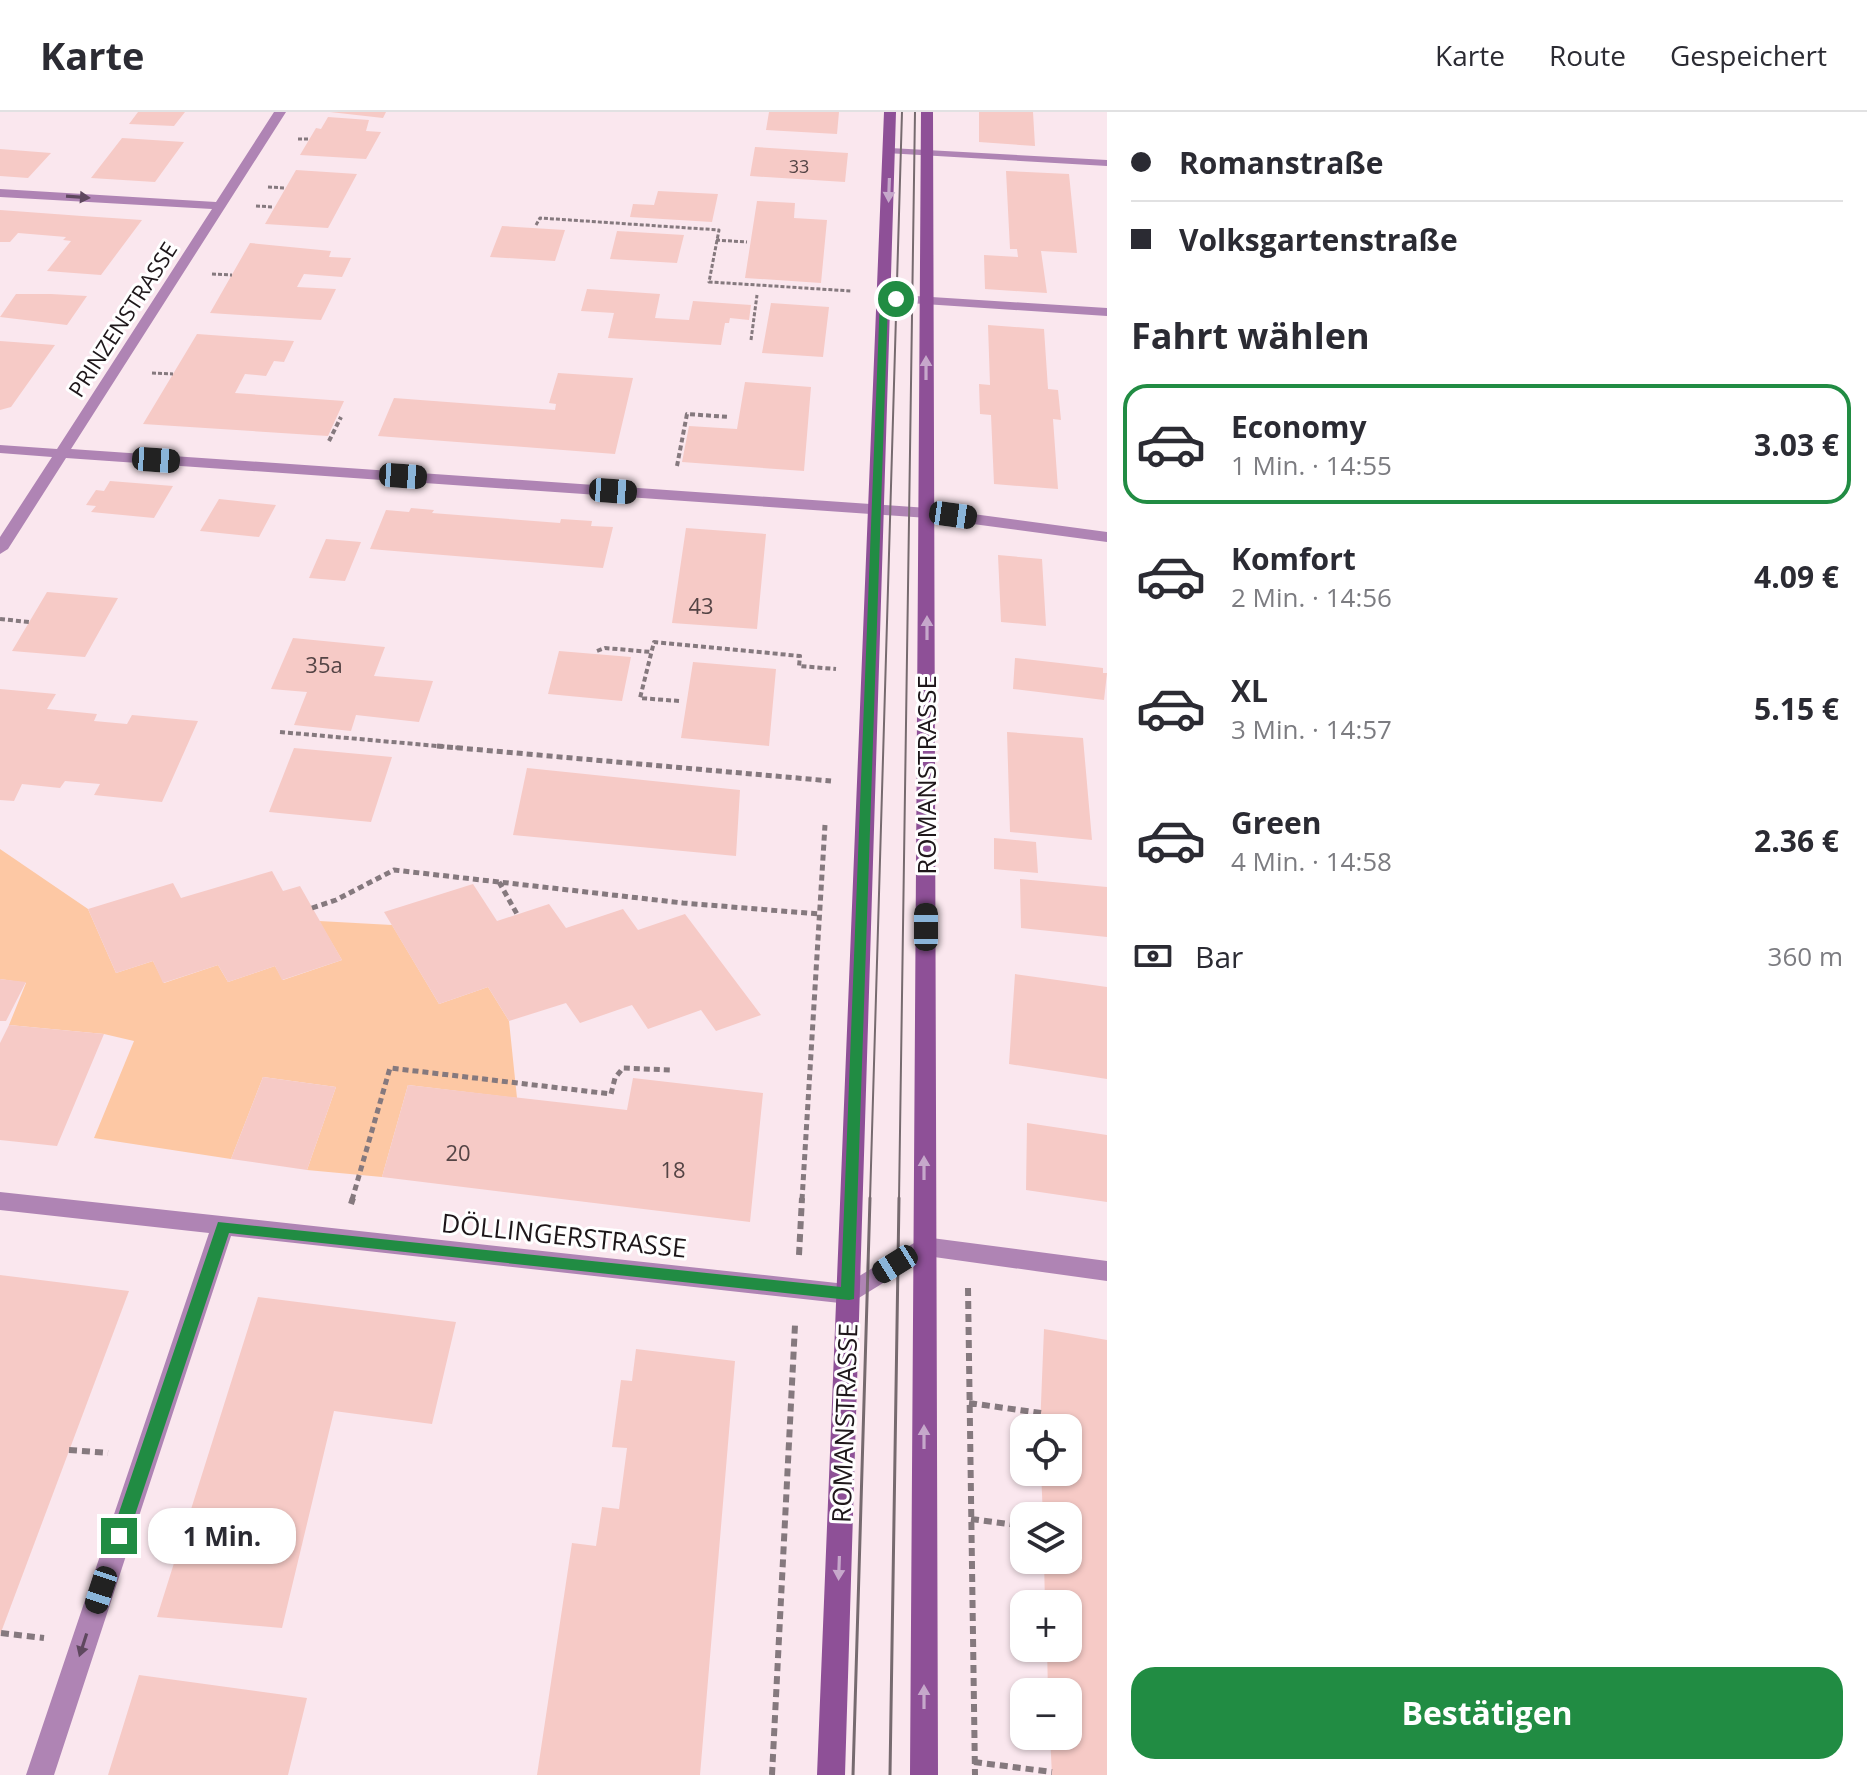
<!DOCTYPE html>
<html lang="de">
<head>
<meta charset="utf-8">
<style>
  body { margin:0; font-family:"Open Sans",sans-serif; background:#f7f7f7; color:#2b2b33; height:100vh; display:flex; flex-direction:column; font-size:30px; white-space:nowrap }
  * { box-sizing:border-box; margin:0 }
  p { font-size:26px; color:#7c7c81 }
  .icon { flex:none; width:44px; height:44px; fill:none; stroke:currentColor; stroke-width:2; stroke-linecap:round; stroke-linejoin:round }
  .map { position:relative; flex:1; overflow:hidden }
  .details { display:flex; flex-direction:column; background:#fff; width:760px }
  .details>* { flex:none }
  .hud { display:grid; align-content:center; height:176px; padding:0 24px; background:#fff }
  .controls { position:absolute; left:1010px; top:1302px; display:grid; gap:16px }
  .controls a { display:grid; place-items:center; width:72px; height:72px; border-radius:16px; background:#fff; box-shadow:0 2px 6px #0004; font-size:40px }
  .end { position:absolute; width:36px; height:36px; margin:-18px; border:10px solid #218c43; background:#fff; box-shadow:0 0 0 4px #fff }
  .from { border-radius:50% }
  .bubble { position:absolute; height:56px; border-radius:24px; background:#fff; box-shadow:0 2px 6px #0004; font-size:26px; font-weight:700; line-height:56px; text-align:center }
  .car { position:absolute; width:24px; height:48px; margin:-24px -12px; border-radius:10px; box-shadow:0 0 6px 2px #0007; background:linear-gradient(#222 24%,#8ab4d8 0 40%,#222 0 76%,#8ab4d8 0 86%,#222 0) }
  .hud b { display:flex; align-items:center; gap:28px; height:76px; font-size:30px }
  .hud b+b { border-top:2px solid #e1e1e2 }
  .hud i { width:20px; height:20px; background:#2b2b33 }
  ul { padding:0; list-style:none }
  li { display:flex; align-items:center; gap:24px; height:120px; margin:0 16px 12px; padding:0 8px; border:4px solid transparent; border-radius:24px }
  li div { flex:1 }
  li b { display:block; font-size:30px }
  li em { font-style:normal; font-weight:700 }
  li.on { border-color:#218c43 }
  li>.icon { width:72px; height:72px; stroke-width:1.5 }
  h2 { padding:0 24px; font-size:36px; line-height:96px }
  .pay { display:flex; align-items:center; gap:20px; height:88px; padding:0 24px; font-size:30px }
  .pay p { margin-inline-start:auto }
  .cta { display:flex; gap:16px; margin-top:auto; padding:16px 24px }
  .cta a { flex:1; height:92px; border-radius:24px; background:#218c43; color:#fff; font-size:32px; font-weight:700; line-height:92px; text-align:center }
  header { display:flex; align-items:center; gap:48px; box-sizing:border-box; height:112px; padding:0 40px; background:#fff; border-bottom:2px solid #e1e1e2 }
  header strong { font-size:38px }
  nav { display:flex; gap:44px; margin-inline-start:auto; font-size:28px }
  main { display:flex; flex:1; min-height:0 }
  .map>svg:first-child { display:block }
</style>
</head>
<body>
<header>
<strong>Karte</strong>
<nav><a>Karte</a><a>Route</a><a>Gespeichert</a></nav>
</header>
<main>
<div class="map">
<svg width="1107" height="1663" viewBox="0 0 1107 1663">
  <rect width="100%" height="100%" fill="#fae7ee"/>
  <!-- green -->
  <path fill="#fdc8a4" d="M0,737L88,797L116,861L153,849L164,871L218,853L228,870L275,854L283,868L342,848L319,809L392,813L439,892L488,875L509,909L517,986L408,973L382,1065L307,1058L336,975L263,965L231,1047L94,1026L134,929L104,922L9,913L26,871L0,867Z"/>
  <!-- building -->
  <path fill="#f6cac6" d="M138,0H185L174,14L129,12Z
    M330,0H386L383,6Z
    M769,0H839L837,22L766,18Z
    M979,0H1033L1035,34L979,30Z
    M328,5L369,8L366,19L381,20L366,47L300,43L316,16L321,17Z
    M122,26L184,30L155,70L91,66Z
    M755,35L848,41L845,70L750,64Z
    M0,37L51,41L28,66L0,64Z
    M296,58L357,62L328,116L265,112Z
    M1006,59L1069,62L1077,141L1041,139L1047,181L985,177L984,143L1018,145L1017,137H1010Z
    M658,79L718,82L712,110L630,105L633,92L654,93Z
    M757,89L795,91L794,106L827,108L821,171L745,166Z
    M0,98L82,104L142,108L101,163L47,159L71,129L63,128L66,125L18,121L10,130H0Z
    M502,114L565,118L555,149L490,145Z
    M617,119L684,123L677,151L610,147Z
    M250,131L331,139L329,145L351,146L342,165L304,162L297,175L336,177L321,208L210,201Z
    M587,177L660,182L655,206L689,208L693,189L751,193L749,208L730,206L729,211H725L721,233L608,226L614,201L581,199Z
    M16,182H51L87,184L67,213L0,205Z
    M771,191L829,195L823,245L762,241Z
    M988,213L1044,217L1048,277L1058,278L1061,308L1053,307L1058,377L994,372L991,303L980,302L979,272L990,273Z
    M197,222L294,229L284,250L274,249L266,264L245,262L235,281L344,289L328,324L143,312Z
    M0,229L55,233L11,295L0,298Z
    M558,261L633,266L615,342L378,324L394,286L555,298L556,292L549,291Z
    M745,270L811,275L804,359L682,350L689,314L737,317Z
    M110,369L173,374L154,406L91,400L96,394L86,393L96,378L104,379Z
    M219,387L276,393L259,425L200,419Z
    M411,396L434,398L432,401L560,411L561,407L592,409L591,414L613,415L603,456L370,437L386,398L409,400Z
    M686,416L766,422L757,517L672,511Z
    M326,427L361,430L345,469L309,466Z
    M998,443L1042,447L1046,514L1001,510Z
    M47,480L118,486L85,545L12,539Z
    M293,526L385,535L374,564L433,569L419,610L356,603L351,619L294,613L307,580L271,577Z
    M559,539L631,545L622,589L548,582Z
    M1015,546L1103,556V561H1107L1104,588L1013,577Z
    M693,550L776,557L769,634L681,626Z
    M0,577L56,582L47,597L97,602L94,609L127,612L132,603L198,609L162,690L94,683L100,672L65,669L60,676L22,672L14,689L0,688Z
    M1007,620L1083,626L1092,728L1010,720Z
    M294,636L392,645L371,710L269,700Z
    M527,656L740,678L736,744L513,723Z
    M994,726L1036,730L1038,761L994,757Z
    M272,759L283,779L300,774L342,848L282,868L275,854L228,870L218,853L163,871L153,849L116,861L88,797L173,771L181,786Z
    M1020,767L1107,775V825L1021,816Z
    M473,772L497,809L549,792L566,816L623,797L638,818L685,802L761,903L716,919L701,898L648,917L632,893L580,911L566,891L509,909L488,875L439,892L384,800Z
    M1015,862L1107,875V967L1009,952Z
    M0,867L26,870L6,909H0Z
    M9,913L104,922L57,1034L0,1028V931Z
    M263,965L336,975L307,1058L231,1047Z
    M633,966L763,981L750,1110L382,1065L408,973L627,998Z
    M1027,1011L1107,1023V1090L1026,1078Z
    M0,1163L129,1179L0,1523Z
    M258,1185L456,1210L432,1312L334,1299L282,1516L157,1505Z
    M1044,1217L1107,1228V1663H1052L1050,1624H1068V1580H1048L1047,1536H1068V1492H1045L1044,1448H1068V1404H1043L1041,1360H1068V1316H1040Z
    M636,1237L735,1249L700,1663H537L572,1431L596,1434L602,1395L619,1397L627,1336L612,1335L621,1268L632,1269Z
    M139,1563L307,1586L288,1663H108Z"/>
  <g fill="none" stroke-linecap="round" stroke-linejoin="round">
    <!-- path-far3 -->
    <path stroke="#85797e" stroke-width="3" stroke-dasharray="4 2" stroke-linecap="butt" d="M298,27H309
      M268,75L286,76
      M256,94L274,95
      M536,113L540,106L719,118L709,170L852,179
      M716,128L747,130
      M212,162L232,163
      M751,228L757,183
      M152,261L173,262"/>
    <!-- path-far2 -->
    <path stroke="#85797e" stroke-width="4" stroke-dasharray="5 3" stroke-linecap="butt" d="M329,329L341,305
      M677,354L687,302L729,305
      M0,507L29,510
      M597,539L605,536L651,540
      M679,589L640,586L654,530L800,544L799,554L836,557
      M280,620L460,636"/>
    <!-- path-far1 -->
    <path stroke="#85797e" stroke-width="5" stroke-dasharray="6 4" stroke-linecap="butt" d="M437,634L831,669
      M499,770L517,802
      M312,796L336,788L394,758L683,791L819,802
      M352,1088L390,956L611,982L615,966L623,956L670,958
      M802,1088L825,713"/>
    <!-- path -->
    <path stroke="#85797e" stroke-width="6" stroke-dasharray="8 5" stroke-linecap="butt" d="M351,1092L353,1086
      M799,1143L802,1086
      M968,1176L975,1663
      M969,1291L1041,1301
      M69,1338L108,1341
      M971,1407L1024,1414
      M1,1521L44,1526
      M974,1650L1052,1660
      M772,1663L795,1213"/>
    <!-- street -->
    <path fill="#af84b4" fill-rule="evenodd" d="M274,0H286L71,337L928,396L1107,420V430L928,406L66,346L8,437L0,442V425L52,345L0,341V333L57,337L212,97L0,85V77L216,90Z
      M890,36L1107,48V54L886,41V37Z
      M884,182L1107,196V204L879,189L877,186Z
      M0,1080L846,1172L924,1125L1107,1149V1169L927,1144L849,1192L231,1124L54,1663H26L209,1121L0,1098Z"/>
    <!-- secondary -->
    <path fill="#8e5097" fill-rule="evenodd" d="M884,0H896L845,1663H817Z
      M921,0H933L938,1663H910Z"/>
    <!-- tram-far1 -->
    <path stroke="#766a6f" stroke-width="2" d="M870,1088L902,0
      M899,1088L915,0"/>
    <!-- tram -->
    <path stroke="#766a6f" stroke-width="3" d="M853,1663L870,1086
      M890,1663L899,1086"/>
  </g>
  <!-- one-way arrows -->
  <defs><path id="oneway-solid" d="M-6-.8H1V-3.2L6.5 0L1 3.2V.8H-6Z" transform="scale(2)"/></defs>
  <g fill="#c6a8cb">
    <use href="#oneway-solid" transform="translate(889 78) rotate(92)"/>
    <use href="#oneway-solid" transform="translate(926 256) rotate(-90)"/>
    <use href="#oneway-solid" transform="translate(927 516) rotate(-90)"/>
    <use href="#oneway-solid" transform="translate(924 1056) rotate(-90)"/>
    <use href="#oneway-solid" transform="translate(924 1325) rotate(-90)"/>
    <use href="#oneway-solid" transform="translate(839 1456) rotate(92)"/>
    <use href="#oneway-solid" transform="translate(924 1585) rotate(-90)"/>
  </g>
  <g fill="#5f485f">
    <use href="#oneway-solid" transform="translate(78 85) rotate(4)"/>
    <use href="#oneway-solid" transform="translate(83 1533) rotate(108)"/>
  </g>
  <!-- route -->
  <path fill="#218c43" d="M884,183L900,187L888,189L854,1187L849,1188L229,1121L128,1424L119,1432L113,1430L111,1424L218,1110L841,1175L880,186Z"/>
  <g text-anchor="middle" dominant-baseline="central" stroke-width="6" stroke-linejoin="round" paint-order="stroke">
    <!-- far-number labels -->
    <g font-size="18" fill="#544445">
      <text x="799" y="54">33</text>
    </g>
    <!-- far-street labels -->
    <g font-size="22" fill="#1e171a" stroke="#fff">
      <text transform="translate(122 207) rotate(-57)">PRINZENSTRASSE</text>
    </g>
    <!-- number labels -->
    <g font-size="22" fill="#544445">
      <text x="701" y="493">43</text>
      <text x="324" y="552">35a</text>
      <text x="458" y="1040">20</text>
      <text x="673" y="1057">18</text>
    </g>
    <!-- street labels -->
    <g font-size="26" fill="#1e171a" stroke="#fff">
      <text transform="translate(926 663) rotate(-90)">ROMANSTRASSE</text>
      <text transform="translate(564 1123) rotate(6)">DÖLLINGERSTRASSE</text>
      <text transform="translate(844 1311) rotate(-88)">ROMANSTRASSE</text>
    </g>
  </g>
</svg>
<div class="controls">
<a><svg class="icon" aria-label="locate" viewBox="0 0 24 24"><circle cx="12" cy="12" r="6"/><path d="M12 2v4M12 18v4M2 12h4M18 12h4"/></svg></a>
<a><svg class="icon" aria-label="layers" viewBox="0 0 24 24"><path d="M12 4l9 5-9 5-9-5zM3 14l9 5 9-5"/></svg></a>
<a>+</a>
<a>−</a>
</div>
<i class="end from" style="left:896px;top:187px"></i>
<i class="end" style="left:119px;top:1424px"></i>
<div class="bubble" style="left:148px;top:1396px;width:148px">1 Min.</div>
<i class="car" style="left:156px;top:348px;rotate:94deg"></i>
<i class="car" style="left:403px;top:364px;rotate:94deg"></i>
<i class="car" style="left:613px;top:379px;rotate:94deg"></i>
<i class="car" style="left:953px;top:403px;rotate:98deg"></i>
<i class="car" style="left:926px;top:815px;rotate:0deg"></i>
<i class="car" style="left:895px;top:1152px;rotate:238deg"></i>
<i class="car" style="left:101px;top:1478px;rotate:198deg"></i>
</div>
<section class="details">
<div class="hud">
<b><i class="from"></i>Romanstraße</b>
<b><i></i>Volksgartenstraße</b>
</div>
<h2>Fahrt wählen</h2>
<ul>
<li class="on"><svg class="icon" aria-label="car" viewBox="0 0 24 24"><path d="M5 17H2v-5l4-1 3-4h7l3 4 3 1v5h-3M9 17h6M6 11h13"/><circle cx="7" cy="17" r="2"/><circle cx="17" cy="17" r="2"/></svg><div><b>Economy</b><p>1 Min. · 14:55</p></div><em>3.03 €</em></li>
<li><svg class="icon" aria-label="car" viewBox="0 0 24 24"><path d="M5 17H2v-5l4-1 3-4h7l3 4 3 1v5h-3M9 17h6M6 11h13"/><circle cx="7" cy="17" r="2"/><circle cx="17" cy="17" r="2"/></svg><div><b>Komfort</b><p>2 Min. · 14:56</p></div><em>4.09 €</em></li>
<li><svg class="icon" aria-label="car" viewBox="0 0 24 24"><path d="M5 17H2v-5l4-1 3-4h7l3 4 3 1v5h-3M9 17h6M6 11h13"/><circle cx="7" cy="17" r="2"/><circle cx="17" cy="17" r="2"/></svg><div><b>XL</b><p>3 Min. · 14:57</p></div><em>5.15 €</em></li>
<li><svg class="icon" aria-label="car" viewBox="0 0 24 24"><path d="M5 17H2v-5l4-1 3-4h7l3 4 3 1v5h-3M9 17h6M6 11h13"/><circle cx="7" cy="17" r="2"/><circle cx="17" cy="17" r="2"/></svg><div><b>Green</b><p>4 Min. · 14:58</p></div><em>2.36 €</em></li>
</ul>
<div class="pay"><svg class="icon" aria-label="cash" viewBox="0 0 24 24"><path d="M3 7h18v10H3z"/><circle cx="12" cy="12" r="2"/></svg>Bar<p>360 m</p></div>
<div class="cta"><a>Bestätigen</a></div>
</section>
</main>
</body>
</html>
